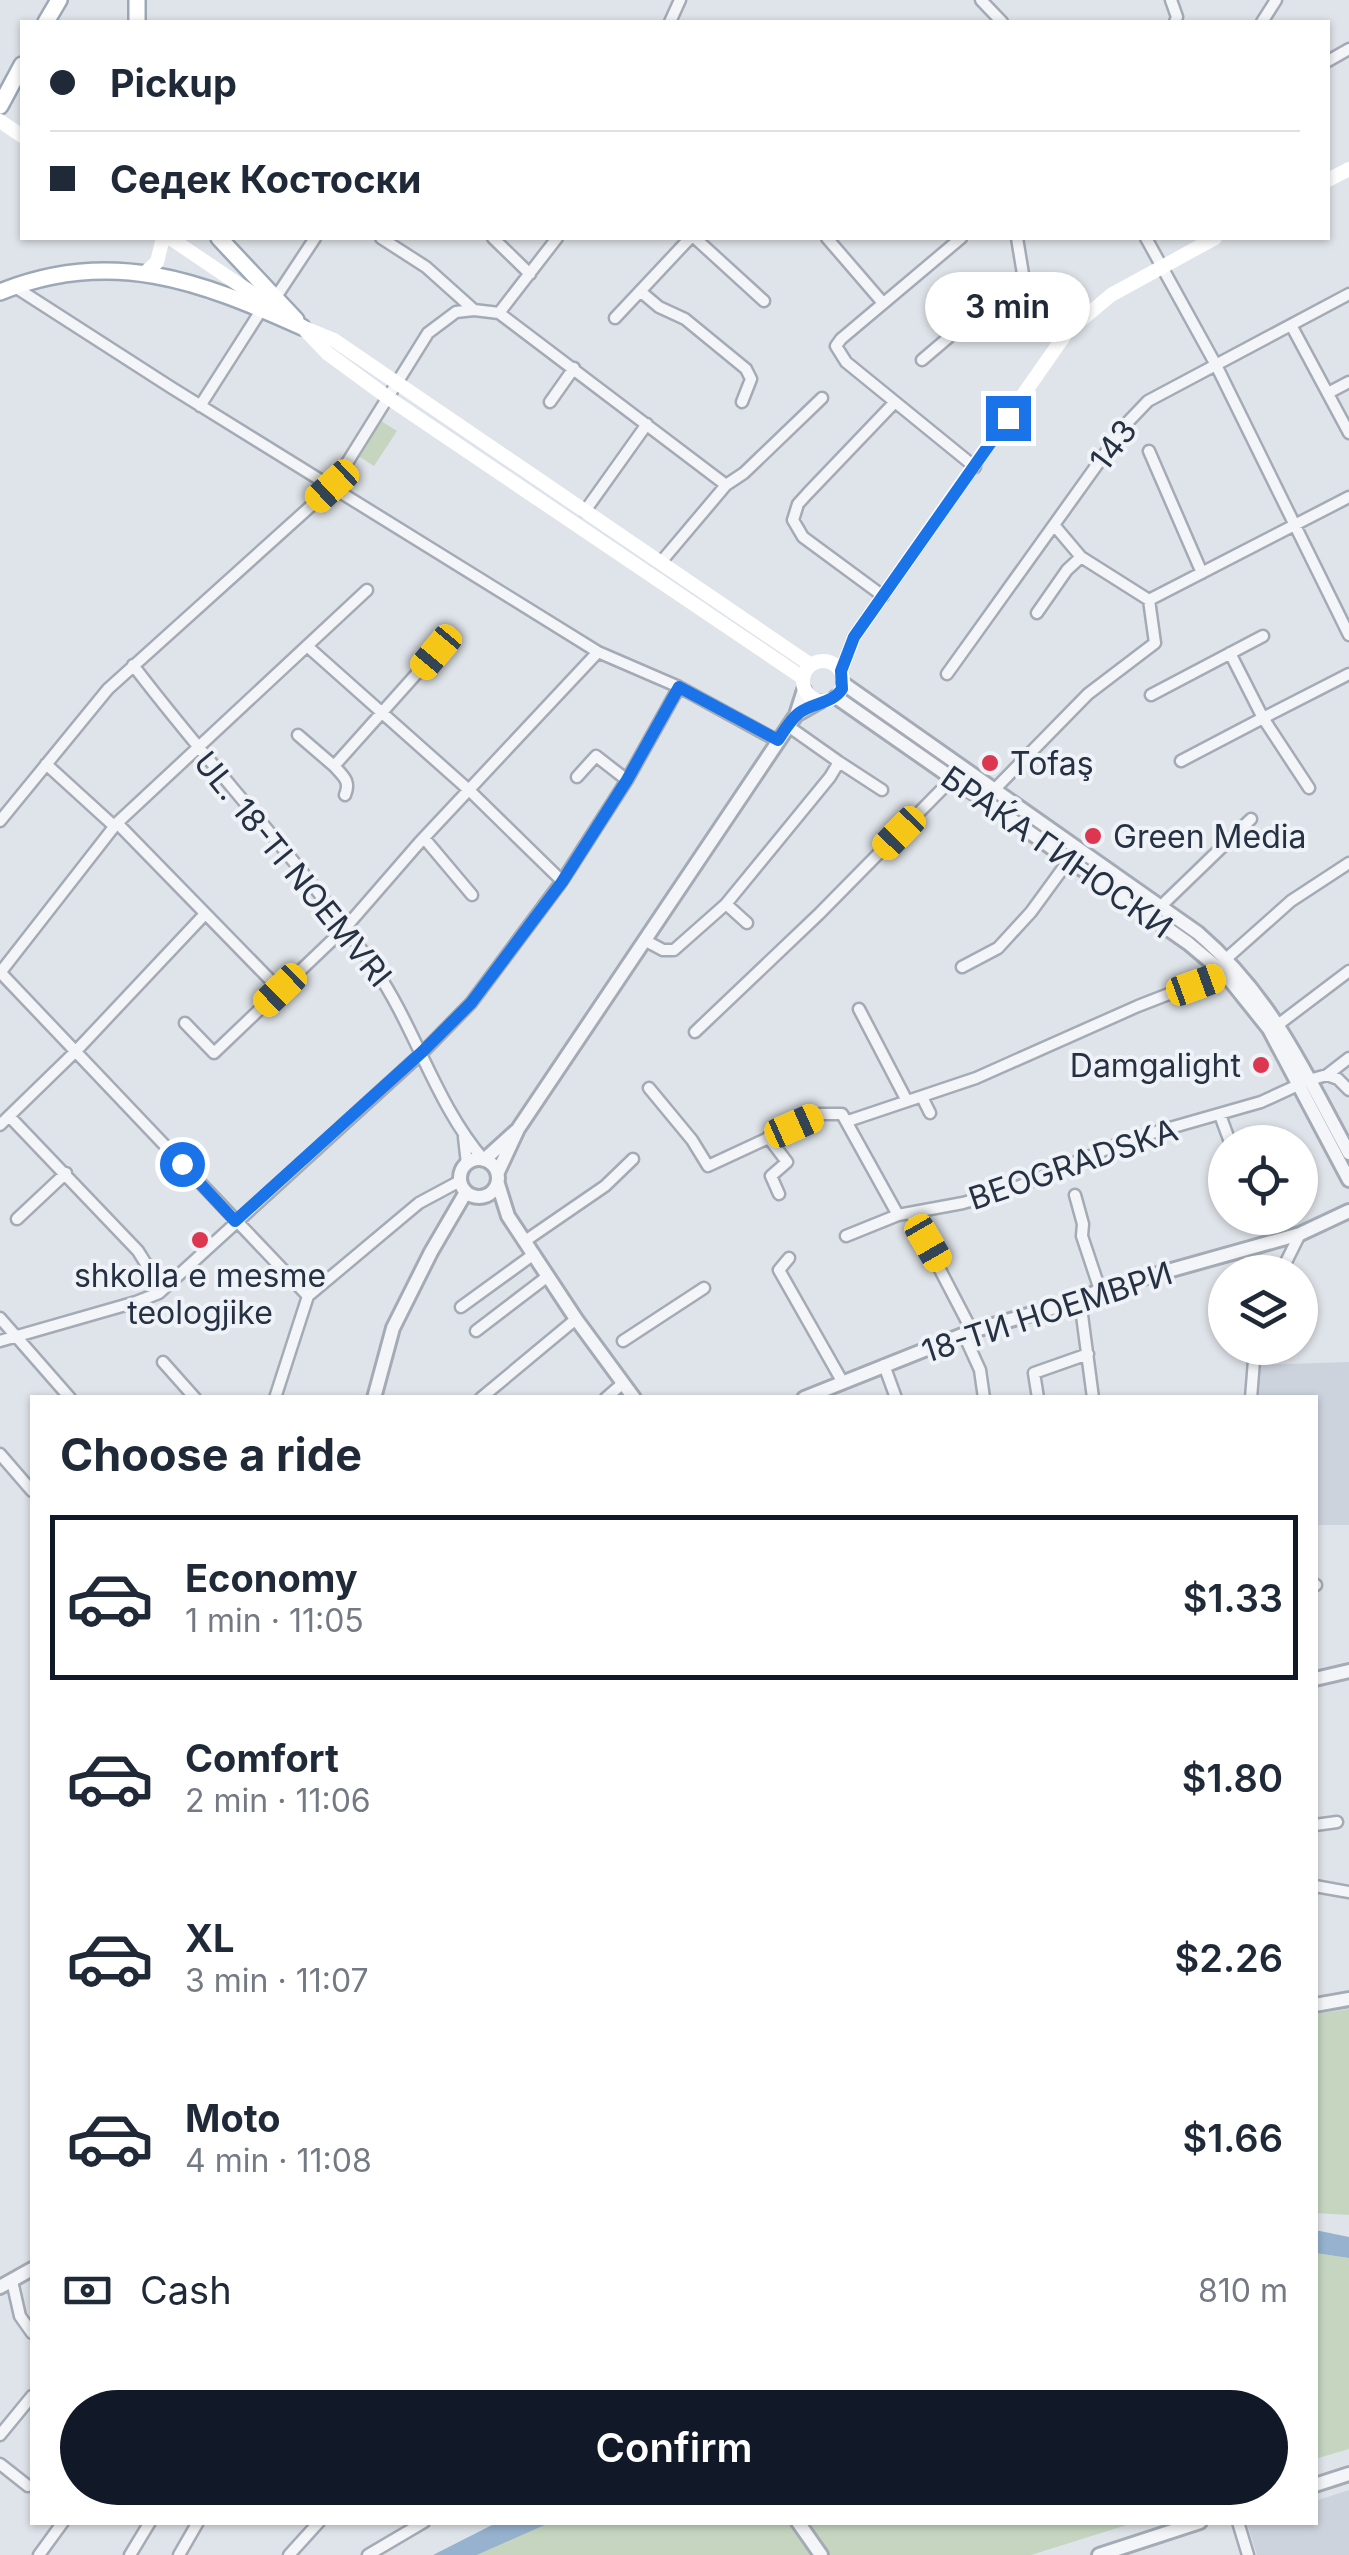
<!DOCTYPE html>
<html lang="en">
<head>
<meta charset="utf-8">
<style>
  body { margin:0; font-family:Inter,sans-serif; background:#f2f2f3; color:#1f2937; height:100vh; display:flex; flex-direction:column; font-size:38px; white-space:nowrap }
  * { box-sizing:border-box; margin:0 }
  p { font-size:32px; color:#747a83 }
  .icon { flex:none; width:55px; height:55px; fill:none; stroke:currentColor; stroke-width:2; stroke-linecap:round; stroke-linejoin:round }
  .map { position:relative; flex:1; overflow:hidden }
  .drawer { position:absolute; left:30px; top:1395px; width:1288px; height:1130px; display:flex; flex-direction:column; background:#fff; border-radius:0px; box-shadow:0 2px 8px #0004 }
  .drawer>* { flex:none }
  .hud { position:absolute; left:20px; top:20px; width:1310px; height:220px; border-radius:0px; box-shadow:0 2px 8px #0004; display:grid; align-content:center; height:220px; padding:0 30px; background:#fff }
  .controls { position:absolute; left:1208px; top:1125px; display:grid; gap:20px }
  .controls a { display:grid; place-items:center; width:110px; height:110px; border-radius:50%; background:#fff; box-shadow:0 2px 8px #0004; font-size:50px }
  .end { position:absolute; width:45px; height:45px; margin:-22px; border:12px solid #1a73e8; background:#fff; box-shadow:0 0 0 5px #fff }
  .from { border-radius:50% }
  .bubble { position:absolute; height:70px; border-radius:35px; background:#fff; box-shadow:0 2px 8px #0004; font-size:32px; font-weight:600; line-height:70px; text-align:center }
  .car { position:absolute; width:30px; height:60px; margin:-30px -15px; border-radius:12px; box-shadow:0 0 8px 2px #0007; background:linear-gradient(#f5c518 24%,#345 0 40%,#f5c518 0 76%,#345 0 86%,#f5c518 0) }
  .hud b { display:flex; align-items:center; gap:35px; height:95px; font-size:38px }
  .hud b+b { border-top:2px solid #e0e1e3 }
  .hud i { width:25px; height:25px; background:#1f2937 }
  ul { padding:0; list-style:none }
  li { display:flex; align-items:center; gap:30px; height:165px; margin:0 20px 15px; padding:0 10px; border:5px solid transparent; border-radius:0px }
  li div { flex:1 }
  li b { display:block; font-size:38px }
  li em { font-style:normal; font-weight:600 }
  li.active { border-color:#111827 }
  li>.icon { width:90px; height:90px; stroke-width:1.5 }
  h2 { padding:0 30px; font-size:45px; line-height:120px }
  .pay { display:flex; align-items:center; gap:25px; height:110px; padding:0 30px; font-size:38px }
  .pay p { margin-inline-start:auto }
  .action { display:flex; gap:20px; margin-top:auto; padding:20px 30px }
  .action a { flex:1; height:115px; border-radius:60px; background:#111827; color:#fff; font-size:40px; font-weight:600; line-height:115px; text-align:center }
  .map>svg:first-child { display:block }
</style>
</head>
<body>
<div class="map">
<svg width="1349" height="2555" viewBox="0 0 1349 2555">
  <rect width="100%" height="100%" fill="#dfe4ea"/>
  <!-- built -->
  <path fill="#cdd3dd" d="M1349,1362V1525H1315V1398H1255L1258,1365Z
    M1349,2490V2555H1257L1247,2524L1315,2522V2501Z"/>
  <!-- green -->
  <path fill="#c5d5c0" d="M378,419L397,431L374,466L355,454Z
    M1349,2009V2215L1315,2213L1316,2014Z
    M1315,2253L1349,2258V2449L1315,2459Z
    M549,2522L1133,2523L1031,2555H477Z"/>
  <!-- water -->
  <path fill="#96b2ce" d="M1315,2230L1349,2237V2258L1315,2253Z
    M496,2523H549L477,2555H433Z"/>
  <g fill="none" stroke-linecap="round" stroke-linejoin="round">
    <defs>
      <path id="minor" d="M981,0L1002,22
        M1171,0L1177,17L1175,22
        M670,22L680,0
        M1262,22L1276,0
        M1328,61L1349,49
        M381,238L426,267L474,310
        M493,238L530,274
        M695,238L764,301
        M827,238L883,303
        M961,238L841,339L836,346L846,362L975,467
        M1146,238L1216,365L1349,635
        M15,287L172,388L598,652L679,687L778,741
        M640,291L659,307L685,319L746,369L751,379L742,402
        M276,297L315,238
        M499,313L726,485
        M615,318L690,238
        M1291,325L1349,433
        M922,360L1023,274L1017,238
        M1328,393L1349,382
        M550,402L574,368
        M200,406L262,309
        M1149,451L1202,573
        M585,511L647,424
        M1054,525L1081,557L1149,600L1349,497
        M661,562L726,485L744,473L822,398
        M883,596L803,537L793,520L798,504L808,493L895,402
        M1037,613L1067,570L1081,557
        M307,646L470,791L562,881
        M133,665C211,768 303,864 375,969C416,1029 436,1105 484,1160
        M947,674L1127,423L1148,401L1349,294
        M1151,695L1263,636
        M788,726L839,762
        M298,735L334,766
        M1181,761L1263,718L1230,653
        M46,764L114,826
        M577,777L596,756L627,780
        M1309,788L1263,718L1349,674
        M993,791L1088,694L1155,643L1149,600
        M345,795C351,781 343,776 334,766L436,652
        M0,821L108,689L332,487L428,333L456,312L474,310L499,313L557,238
        M117,823L280,990
        M424,838L472,895
        M726,904L747,923
        M1160,907L1251,819
        M646,941L663,950H674L726,904L830,777L839,762L882,790
        M1227,958L1291,901L1349,863
        M962,967L998,948L1031,912L1069,860
        M0,972L308,1296
        M0,973L117,823L367,590
        M859,1009L907,1101
        M185,1023L214,1053L346,927L419,843L598,652
        M1279,1024L1349,971
        M695,1032L819,914L952,779
        M1327,1075L1349,1058
        M649,1088L692,1140L708,1166L820,1114H842L898,1215
        M922,1097L930,1113
        M1220,1115L1230,1142
        M9,1116L138,1251L151,1272L166,1286
        M848,1121L976,1078L1138,1006L1228,971
        M0,1125L76,1051L205,914
        M464,1137L467,1164
        M768,1137L787,1162L771,1176L779,1194
        M1075,1195L1083,1224L1082,1236L1100,1290
        M911,1214L972,1331
        M17,1219L66,1173
        M846,1236L898,1215L963,1203L1015,1188L1128,1140L1261,1102L1309,1080L1327,1075L1338,1079L1349,1090
        M525,1241L605,1186L633,1159
        M789,1258L779,1270L842,1381
        M1281,1272L1300,1234
        M1080,1300L1093,1398
        M461,1307L534,1254
        M0,1318L70,1398
        M476,1331L548,1276
        M964,1335L980,1370L984,1398
        M0,1341L136,1302L159,1293L422,1053L471,1003L562,881L627,780L679,687
        M623,1341L704,1288
        M163,1362L195,1398
        M884,1365L896,1398
        M275,1398L308,1296L419,1203L460,1181
        M481,1398L576,1319
        M606,1398L622,1384
        M1038,1398L1034,1373L1088,1354
        M1251,1398L1255,1348
        M0,1454L32,1491
        M1315,1585H1316
        M1315,1825L1337,1822
        M1315,1886L1349,1892
        M12,2281L20,2316L32,2333
        M0,2435L32,2396
        M0,2464L28,2486
        M1238,2522L1248,2555
        M39,2555L63,2522
        M130,2555L150,2522
        M179,2555L198,2522
        M289,2555L319,2522
        M368,2555L424,2522"/>
      <path id="tertiary" d="M844,684L1198,933C1272,997 1303,1069 1349,1153
        M836,697L1188,943L1225,974L1269,1029L1349,1180
        M796,715L819,702
        M460 1178a19 19 0 1 1 38 0a19 19 0 1 1-38 0Z
        M484,1160L516,1131
        M498,1172L518,1129L796,715L804,690
        M498,1184L508,1216L576,1319L634,1398
        M374,1398L393,1328L431,1252L466,1192
        M804,1398L972,1331L1080,1300L1100,1290L1300,1234L1349,1211
        M1315,1679L1349,1671
        M1315,2005L1349,1999
        M0,2287L32,2269
        M1315,2485L1349,2474
        M798,2522L821,2555
        M1099,2555L1200,2522"/>
      <path id="primary" d="M46,22L59,0
        M137,22V0
        M0,106L22,65
        M219,238L296,320
        M0,292C111,247 200,281 302,327"/>
    </defs>
    <!-- minor casing -->
    <use href="#minor" stroke="#a4abb5" stroke-width="15"/>
    <!-- tertiary casing -->
    <use href="#tertiary" stroke="#a4abb5" stroke-width="18"/>
    <!-- primary casing -->
    <use href="#primary" stroke="#9da8b7" stroke-width="20"/>
    <!-- minor -->
    <use href="#minor" stroke="#f3f5f8" stroke-width="10"/>
    <!-- tertiary -->
    <use href="#tertiary" stroke="#f3f5f8" stroke-width="12"/>
    <!-- secondary -->
    <path stroke="#fff" stroke-width="14" d="M0,121L22,136
      M1328,180L1349,169
      M170,238L302,327L334,340L811,665
      M146,272L157,262L163,238
      M306,331L327,353L387,397L803,678
      M803 681a20 20 0 1 1 40 0a20 20 0 1 1-40 0Z
      M841,671L854,637L1067,332L1111,295L1215,238"/>
    <!-- primary -->
    <use href="#primary" stroke="#fff" stroke-width="15"/>
  </g>
  <g fill="none" stroke-linecap="round" stroke-linejoin="round">
    <!-- route -->
    <path stroke="#1a73e8" stroke-width="12" d="M182,1164L235,1221L422,1052L471,1003L562,882L627,780L679,687L778,740C784,731 790,720 799,713C814,702 832,704 842,689L841,671L854,637L1008,418"/>
  </g>
  <!-- markers -->
  <g fill="#dd3651" stroke="#eff3f7" stroke-width="4">
    <circle cx="990" cy="763" r="10"/>
    <circle cx="1093" cy="836" r="10"/>
    <circle cx="1261" cy="1065" r="10"/>
    <circle cx="200" cy="1240" r="10"/>
  </g>
  <g text-anchor="middle" dominant-baseline="central" stroke-width="8" stroke-linejoin="round" paint-order="stroke">
    <!-- street labels -->
    <g font-size="32" fill="#263144" stroke="#eff3f7">
      <text transform="translate(1113 445) rotate(-53)">143</text>
      <text transform="translate(1057 852) rotate(35)">БРАЌА ГИНОСКИ</text>
      <text transform="translate(293 869) rotate(51)">UL. 18-TI NOEMVRI</text>
      <text transform="translate(1073 1164) rotate(-19)">BEOGRADSKA</text>
      <text transform="translate(1047 1312) rotate(-18)">18-ТИ НОЕМВРИ</text>
    </g>
    <!-- poi labels -->
    <g font-size="32" fill="#263144" stroke="#eff3f7" text-anchor="start">
      <text x="1010" y="763">Tofaş</text>
      <text x="1113" y="836">Green Media</text>
      <text x="1241" y="1065" text-anchor="end">Damgalight</text>
      <text x="200" y="1275" text-anchor="middle">shkolla e mesme<tspan x="200" dy="37">teologjike</tspan></text>
    </g>
  </g>
</svg>
<div class="controls">
<a><svg class="icon" aria-label="locate" viewBox="0 0 24 24"><circle cx="12" cy="12" r="6"/><path d="M12 2v4M12 18v4M2 12h4M18 12h4"/></svg></a>
<a><svg class="icon" aria-label="layers" viewBox="0 0 24 24"><path d="M12 4l9 5-9 5-9-5zM3 14l9 5 9-5"/></svg></a>
</div>
<i class="end from" style="left:182px;top:1164px"></i>
<i class="end" style="left:1008px;top:418px"></i>
<div class="bubble" style="left:925px;top:272px;width:165px">3 min</div>
<i class="car" style="left:332px;top:486px;rotate:227deg"></i>
<i class="car" style="left:436px;top:652px;rotate:220deg"></i>
<i class="car" style="left:899px;top:833px;rotate:224deg"></i>
<i class="car" style="left:1196px;top:985px;rotate:70deg"></i>
<i class="car" style="left:280px;top:990px;rotate:226deg"></i>
<i class="car" style="left:794px;top:1126px;rotate:66deg"></i>
<i class="car" style="left:928px;top:1243px;rotate:150deg"></i>
<div class="hud">
<b><i class="from"></i>Pickup</b>
<b><i></i>Седек Костоски</b>
</div>
<section class="drawer">
<h2>Choose a ride</h2>
<ul>
<li class="active"><svg class="icon" aria-label="car" viewBox="0 0 24 24"><path d="M5 17H2v-5l4-1 3-4h7l3 4 3 1v5h-3M9 17h6M6 11h13"/><circle cx="7" cy="17" r="2"/><circle cx="17" cy="17" r="2"/></svg><div><b>Economy</b><p>1 min · 11:05</p></div><em>$1.33</em></li>
<li><svg class="icon" aria-label="car" viewBox="0 0 24 24"><path d="M5 17H2v-5l4-1 3-4h7l3 4 3 1v5h-3M9 17h6M6 11h13"/><circle cx="7" cy="17" r="2"/><circle cx="17" cy="17" r="2"/></svg><div><b>Comfort</b><p>2 min · 11:06</p></div><em>$1.80</em></li>
<li><svg class="icon" aria-label="car" viewBox="0 0 24 24"><path d="M5 17H2v-5l4-1 3-4h7l3 4 3 1v5h-3M9 17h6M6 11h13"/><circle cx="7" cy="17" r="2"/><circle cx="17" cy="17" r="2"/></svg><div><b>XL</b><p>3 min · 11:07</p></div><em>$2.26</em></li>
<li><svg class="icon" aria-label="car" viewBox="0 0 24 24"><path d="M5 17H2v-5l4-1 3-4h7l3 4 3 1v5h-3M9 17h6M6 11h13"/><circle cx="7" cy="17" r="2"/><circle cx="17" cy="17" r="2"/></svg><div><b>Moto</b><p>4 min · 11:08</p></div><em>$1.66</em></li>
</ul>
<div class="pay"><svg class="icon" aria-label="cash" viewBox="0 0 24 24"><path d="M3 7h18v10H3z"/><circle cx="12" cy="12" r="2"/></svg>Cash<p>810 m</p></div>
<div class="action"><a>Confirm</a></div>
</section>
</div>
</body>
</html>
